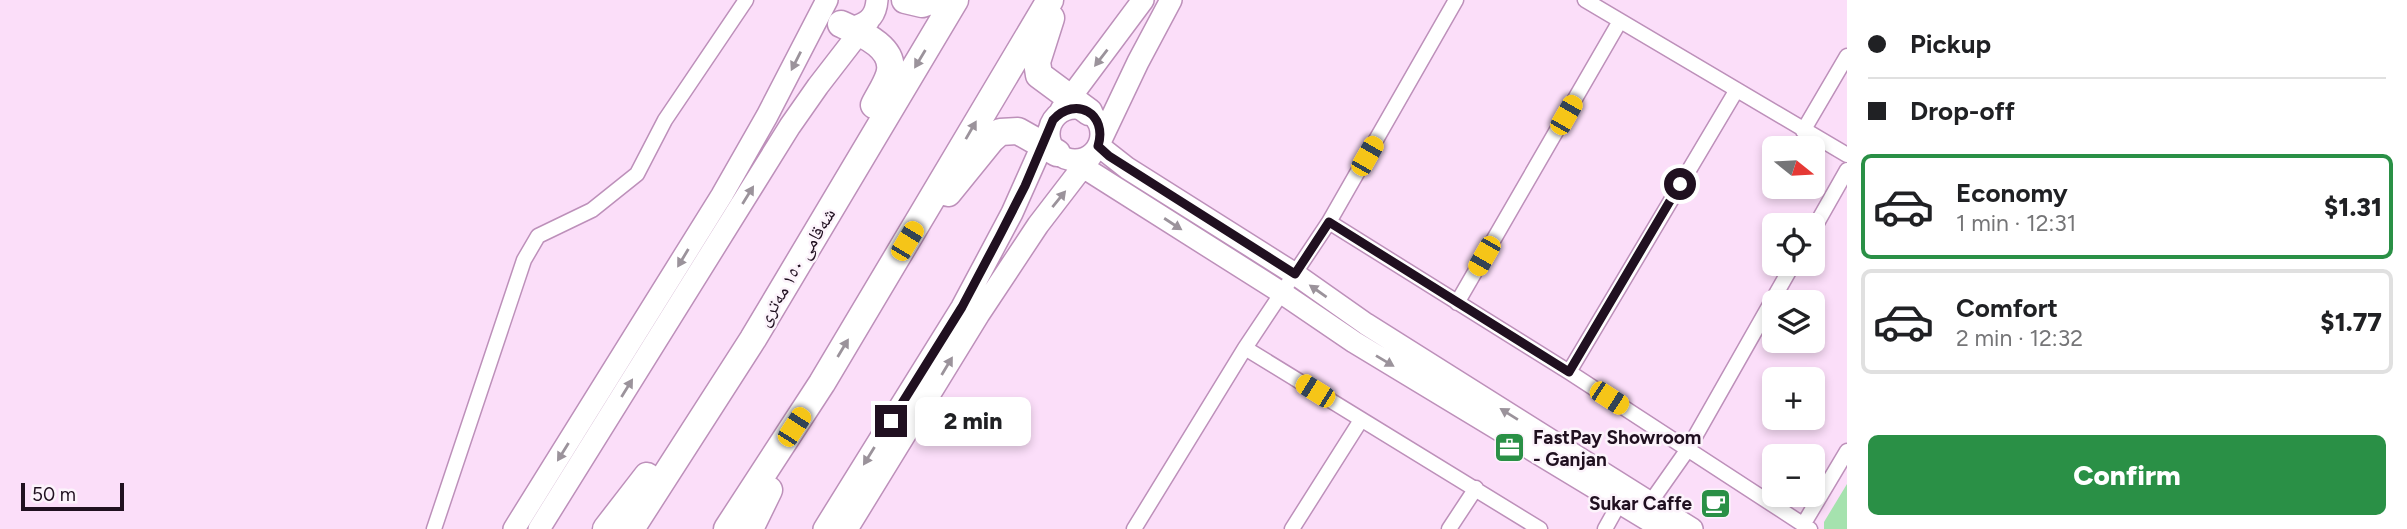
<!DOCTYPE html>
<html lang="en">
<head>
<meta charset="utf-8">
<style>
  body { margin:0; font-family:Figtree,"Noto Naskh Arabic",sans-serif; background:#f2f2f2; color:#202124; height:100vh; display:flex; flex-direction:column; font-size:26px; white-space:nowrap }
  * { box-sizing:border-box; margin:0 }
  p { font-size:23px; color:#757577 }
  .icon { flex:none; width:38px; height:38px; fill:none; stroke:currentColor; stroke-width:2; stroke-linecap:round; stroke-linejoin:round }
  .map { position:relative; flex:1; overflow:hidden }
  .drawer { display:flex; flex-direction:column; background:#fff; width:560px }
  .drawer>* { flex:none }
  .guide { display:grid; align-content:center; height:154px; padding:0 21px; background:#fff }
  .needle { width:46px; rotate:108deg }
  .tools { position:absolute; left:1762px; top:136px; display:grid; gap:14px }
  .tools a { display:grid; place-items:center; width:63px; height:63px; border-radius:10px; background:#fff; box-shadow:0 4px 10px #0003; font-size:35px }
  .scale { position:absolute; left:21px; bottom:18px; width:103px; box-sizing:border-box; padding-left:7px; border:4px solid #201020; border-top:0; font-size:19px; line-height:24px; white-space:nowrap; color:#201020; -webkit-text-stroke:5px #fcf3fb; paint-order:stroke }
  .end { position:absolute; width:32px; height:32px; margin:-16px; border:9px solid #201020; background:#fff; box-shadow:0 0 0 4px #fff }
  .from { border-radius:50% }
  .bubble { position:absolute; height:49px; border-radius:10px; background:#fff; box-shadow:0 4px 10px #0003; font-size:23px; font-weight:800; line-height:49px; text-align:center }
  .car { position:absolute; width:21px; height:42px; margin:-21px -10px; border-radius:9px; box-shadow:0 0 5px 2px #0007; background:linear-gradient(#f5c518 24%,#345 0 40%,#f5c518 0 76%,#345 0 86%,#f5c518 0) }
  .guide b { display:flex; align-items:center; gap:24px; height:66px; font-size:26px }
  .guide b+b { border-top:2px solid #e0e0e0 }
  .guide i { width:18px; height:18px; background:#202124 }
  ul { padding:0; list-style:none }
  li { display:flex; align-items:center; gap:21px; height:105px; margin:0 14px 10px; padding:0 7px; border:4px solid #e0e0e0; border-radius:10px }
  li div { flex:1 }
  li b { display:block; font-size:26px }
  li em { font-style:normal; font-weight:800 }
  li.current { border-color:#2a9046 }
  li>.icon { width:63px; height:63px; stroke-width:1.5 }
  .action { display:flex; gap:14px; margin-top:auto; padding:14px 21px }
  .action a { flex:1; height:80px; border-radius:10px; background:#2a9046; color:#fff; font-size:28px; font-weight:800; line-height:80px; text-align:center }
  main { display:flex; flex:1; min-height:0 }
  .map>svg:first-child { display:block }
</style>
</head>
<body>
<main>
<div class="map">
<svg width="1847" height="529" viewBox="0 0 1847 529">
  <rect width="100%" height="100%" fill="#fbdef9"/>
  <!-- green -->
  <path fill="#a5e2ae" d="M1847,484V529H1824V522Z"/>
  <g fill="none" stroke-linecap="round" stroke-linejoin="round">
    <defs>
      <path id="street" d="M1585,0L1847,155
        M1803,131L1847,56
        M1329,222L1569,372L1810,529
        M1813,230L1847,170
        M1457,303L1620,21
        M1245,348L1540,529
        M1569,372L1736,91
        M1650,503L1688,449L1793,264
        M1803,525L1847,451
        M434,529L524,260L538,236L592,210L637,174L665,120L746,0
        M1134,529L1245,348L1329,222L1456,0
        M1292,529L1361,420
        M1449,529L1476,488
        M1605,529L1620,502"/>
      <path id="secondary" d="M857,26C870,22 876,14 877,0
        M1049 134a26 26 0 1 1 52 0a26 26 0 1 1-52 0Z
        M1061,110L1143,0
        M1100,142L1138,62L1171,0
        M1099,146L1127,168L1295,274L1366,324L1692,529
        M1072,160L1282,293L1354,342L1663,529
        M514,529L722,195L767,116L827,0
        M539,529L790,126L818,86L869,20
        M824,529L962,307L1012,213L1049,130
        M847,529L979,314L1038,225L1091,156"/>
      <path id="highway" d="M905,0L922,4L933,0
        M1051,18L1037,62L1039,75L1089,112
        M841,24C861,33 898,48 889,75C886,85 879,95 874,105
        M948,193L991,140L1000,132L1018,131L1057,153
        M606,529L647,476
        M631,529L753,339L955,0
        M727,529L822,383L1050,0
        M750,529L769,490"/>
    </defs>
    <!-- street casing -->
    <use href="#street" stroke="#bd90ba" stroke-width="17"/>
    <!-- secondary casing -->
    <use href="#secondary" stroke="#bd90ba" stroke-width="24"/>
    <!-- highway casing -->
    <use href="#highway" stroke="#bd90ba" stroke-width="29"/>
    <!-- street -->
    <use href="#street" stroke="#fff" stroke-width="14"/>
    <!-- secondary -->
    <use href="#secondary" stroke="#fff" stroke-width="21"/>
    <!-- highway -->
    <use href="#highway" stroke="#fff" stroke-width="26"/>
  </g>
  <!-- one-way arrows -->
  <defs><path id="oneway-solid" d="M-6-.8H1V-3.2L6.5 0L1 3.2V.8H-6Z" transform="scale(1.75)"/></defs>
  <g fill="#9b939b">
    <use href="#oneway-solid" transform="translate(1101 58) rotate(128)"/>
    <use href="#oneway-solid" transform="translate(920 59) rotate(121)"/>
    <use href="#oneway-solid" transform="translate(796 61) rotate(117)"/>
    <use href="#oneway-solid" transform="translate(971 130) rotate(-60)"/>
    <use href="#oneway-solid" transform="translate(748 195) rotate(-58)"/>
    <use href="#oneway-solid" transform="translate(1059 199) rotate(-51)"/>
    <use href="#oneway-solid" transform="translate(1173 224) rotate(33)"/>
    <use href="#oneway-solid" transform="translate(683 258) rotate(121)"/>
    <use href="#oneway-solid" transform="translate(1318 291) rotate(-145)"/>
    <use href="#oneway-solid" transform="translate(843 348) rotate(-59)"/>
    <use href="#oneway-solid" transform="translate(1385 361) rotate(31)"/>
    <use href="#oneway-solid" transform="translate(947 366) rotate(-59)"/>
    <use href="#oneway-solid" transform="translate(627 388) rotate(-58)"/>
    <use href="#oneway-solid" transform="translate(1509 414) rotate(-148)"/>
    <use href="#oneway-solid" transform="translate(563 452) rotate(122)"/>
    <use href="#oneway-solid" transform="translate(869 456) rotate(122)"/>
  </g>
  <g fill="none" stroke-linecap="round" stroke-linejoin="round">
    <!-- route -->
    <path stroke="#201020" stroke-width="9" d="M891,421L962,307L999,237L1025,186L1053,120C1076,95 1108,114 1098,146L1109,156L1295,274L1329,222L1569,372L1680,184"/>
  </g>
  <!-- icons -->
  <defs>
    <symbol id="office-square" viewBox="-11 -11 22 22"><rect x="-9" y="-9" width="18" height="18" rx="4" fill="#2a9046" stroke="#fcf3fb"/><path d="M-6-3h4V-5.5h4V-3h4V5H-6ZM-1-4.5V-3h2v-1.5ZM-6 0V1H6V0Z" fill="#fff"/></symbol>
    <symbol id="cafe-square" viewBox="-11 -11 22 22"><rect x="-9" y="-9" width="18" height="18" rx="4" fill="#2a9046" stroke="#fcf3fb"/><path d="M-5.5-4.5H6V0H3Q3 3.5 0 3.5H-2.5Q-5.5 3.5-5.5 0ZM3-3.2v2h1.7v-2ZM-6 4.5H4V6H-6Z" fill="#fff"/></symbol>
  </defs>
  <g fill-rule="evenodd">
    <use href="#office-square" x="1492" y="430" width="35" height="35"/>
    <use href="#cafe-square" x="1698" y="486" width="35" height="35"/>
  </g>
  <g text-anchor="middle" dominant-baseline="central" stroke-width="5" stroke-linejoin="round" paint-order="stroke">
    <!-- street labels -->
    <g font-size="19" fill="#201020" stroke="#fcf3fb">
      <text transform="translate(796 267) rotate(-59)">شەقامی ١٥٠ مەتری</text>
    </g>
    <!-- poi labels -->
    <g font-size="19" font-weight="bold" fill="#201020" stroke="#fcf3fb" text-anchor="start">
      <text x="1533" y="437">FastPay Showroom<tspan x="1533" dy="22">- Ganjan</tspan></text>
      <text x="1692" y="503" text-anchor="end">Sukar Caffe</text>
    </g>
  </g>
</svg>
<div class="tools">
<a><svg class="needle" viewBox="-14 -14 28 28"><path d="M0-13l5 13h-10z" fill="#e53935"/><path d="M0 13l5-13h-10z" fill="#757577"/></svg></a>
<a><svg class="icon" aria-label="locate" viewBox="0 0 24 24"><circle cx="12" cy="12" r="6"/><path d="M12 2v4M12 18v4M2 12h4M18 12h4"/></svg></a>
<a><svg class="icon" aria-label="layers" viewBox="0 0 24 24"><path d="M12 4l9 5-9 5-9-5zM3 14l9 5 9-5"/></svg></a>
<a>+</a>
<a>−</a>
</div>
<div class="scale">50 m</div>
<i class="end from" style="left:1680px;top:184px"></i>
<i class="end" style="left:891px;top:421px"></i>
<div class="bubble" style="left:915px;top:397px;width:116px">2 min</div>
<i class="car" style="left:1566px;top:115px;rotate:30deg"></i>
<i class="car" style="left:1367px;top:156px;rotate:30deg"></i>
<i class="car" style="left:907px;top:241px;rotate:31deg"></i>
<i class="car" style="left:1484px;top:256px;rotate:210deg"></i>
<i class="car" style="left:1315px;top:391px;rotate:302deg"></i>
<i class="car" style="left:1609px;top:398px;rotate:123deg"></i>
<i class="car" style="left:794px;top:427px;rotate:33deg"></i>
</div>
<section class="drawer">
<div class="guide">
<b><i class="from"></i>Pickup</b>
<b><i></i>Drop-off</b>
</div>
<ul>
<li class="current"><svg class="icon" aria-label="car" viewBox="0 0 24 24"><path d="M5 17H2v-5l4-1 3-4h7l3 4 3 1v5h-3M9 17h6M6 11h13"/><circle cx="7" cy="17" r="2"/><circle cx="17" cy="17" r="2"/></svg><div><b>Economy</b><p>1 min · 12:31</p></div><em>$1.31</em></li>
<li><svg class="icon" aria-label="car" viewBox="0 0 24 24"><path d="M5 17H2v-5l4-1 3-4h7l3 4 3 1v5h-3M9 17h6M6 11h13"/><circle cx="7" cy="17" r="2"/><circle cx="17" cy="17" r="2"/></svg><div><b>Comfort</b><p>2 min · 12:32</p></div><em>$1.77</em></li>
</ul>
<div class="action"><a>Confirm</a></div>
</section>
</main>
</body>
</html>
